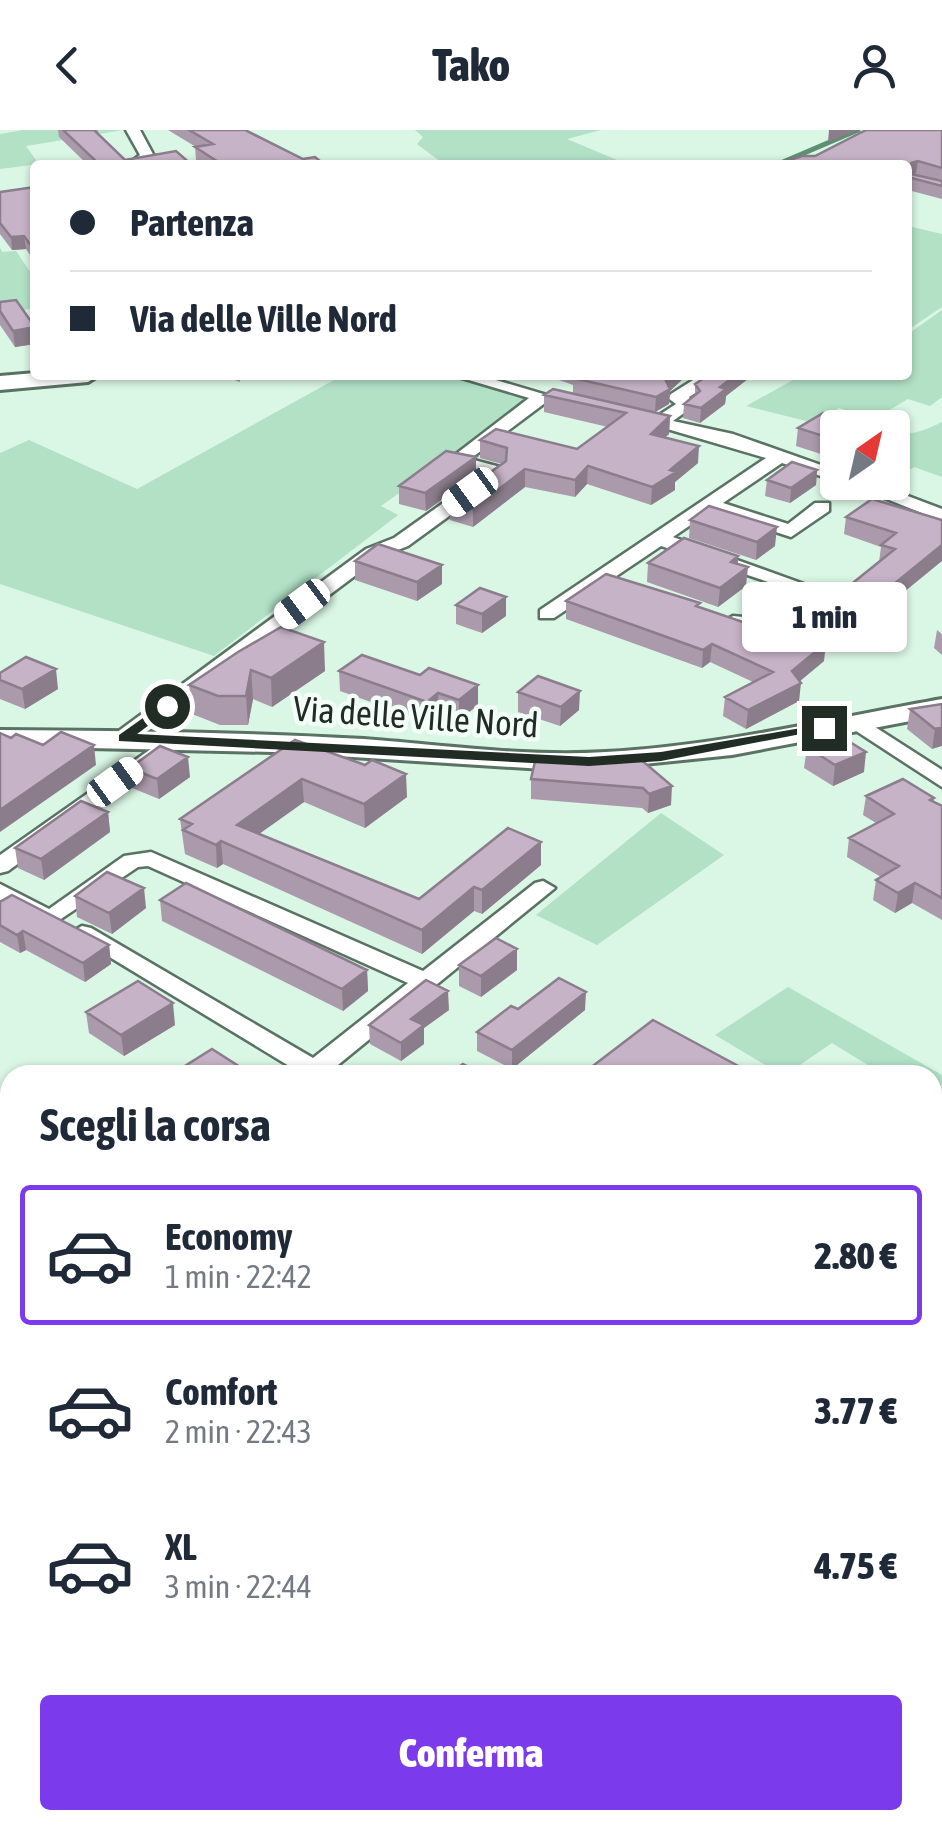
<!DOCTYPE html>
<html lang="it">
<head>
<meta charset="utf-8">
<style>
  body { margin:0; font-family:"Asap Condensed",sans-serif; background:#f6f6f7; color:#1f2937; height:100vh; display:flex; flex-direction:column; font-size:38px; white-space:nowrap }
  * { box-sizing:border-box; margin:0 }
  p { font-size:32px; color:#747a83 }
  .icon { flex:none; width:55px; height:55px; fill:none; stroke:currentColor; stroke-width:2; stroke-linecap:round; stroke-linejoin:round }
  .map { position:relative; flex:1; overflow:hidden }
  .details { position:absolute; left:0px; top:935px; width:942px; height:765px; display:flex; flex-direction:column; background:#fff; border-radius:30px 30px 0 0; box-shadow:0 2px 8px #0004 }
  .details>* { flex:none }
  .top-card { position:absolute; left:30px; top:30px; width:882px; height:220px; border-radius:10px; box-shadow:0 2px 8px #0004; display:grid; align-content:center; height:220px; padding:0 40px; background:#fff }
  .needle { width:65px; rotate:34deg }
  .controls { position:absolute; left:820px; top:280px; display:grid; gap:20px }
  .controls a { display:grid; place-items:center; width:90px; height:90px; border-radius:10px; background:#fff; box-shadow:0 2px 8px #0004; font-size:50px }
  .end { position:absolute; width:45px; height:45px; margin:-22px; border:12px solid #212c25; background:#fff; box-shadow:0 0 0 5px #fff }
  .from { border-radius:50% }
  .bubble { position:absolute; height:70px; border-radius:10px; background:#fff; box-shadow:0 2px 8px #0004; font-size:32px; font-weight:800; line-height:70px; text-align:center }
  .car { position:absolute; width:30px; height:60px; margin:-30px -15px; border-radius:12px; box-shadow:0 0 8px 2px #0007; background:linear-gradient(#fff 24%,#345 0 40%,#fff 0 76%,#345 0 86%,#fff 0) }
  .top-card b { display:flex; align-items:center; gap:35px; height:95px; font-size:38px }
  .top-card b+b { border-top:2px solid #e0e1e3 }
  .top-card i { width:25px; height:25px; background:#1f2937 }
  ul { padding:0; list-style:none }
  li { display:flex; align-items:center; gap:30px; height:140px; margin:0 20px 15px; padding:0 20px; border:5px solid transparent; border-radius:10px }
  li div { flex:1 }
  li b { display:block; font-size:38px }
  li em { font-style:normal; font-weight:800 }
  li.current { border-color:#7c3aed }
  li>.icon { width:90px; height:90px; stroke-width:1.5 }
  h2 { padding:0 40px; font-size:45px; line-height:120px }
  .button { display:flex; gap:20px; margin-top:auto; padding:20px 40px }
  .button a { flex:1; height:115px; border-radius:10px; background:#7c3aed; color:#fff; font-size:40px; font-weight:800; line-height:115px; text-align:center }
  header { display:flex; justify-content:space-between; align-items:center; height:130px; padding:0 40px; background:#fff; font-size:45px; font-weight:800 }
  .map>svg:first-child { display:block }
</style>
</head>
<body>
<header><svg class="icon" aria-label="back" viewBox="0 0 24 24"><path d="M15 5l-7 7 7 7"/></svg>Tako<svg class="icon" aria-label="person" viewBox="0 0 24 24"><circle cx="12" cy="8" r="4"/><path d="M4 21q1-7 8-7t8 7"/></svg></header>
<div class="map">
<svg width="942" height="1700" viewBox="0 0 942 1700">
  <rect width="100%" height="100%" fill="#daf6e5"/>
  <!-- green -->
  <path fill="#b2e1c6" d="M23,0H123L26,16L39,34L0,39V4Z
    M415,0H601L567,9L629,35H445L417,14L423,7Z
    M908,96L942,104V177L908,200Z
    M0,117L2,122L16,121L35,149V178L0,184Z
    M942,180V267L930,276L908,269L874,289L839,278L818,294L746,276L802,245H908V204Z
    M343,245H447L532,268L381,376L398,385L214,526L0,454V323L29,310L137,359Z
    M942,292V347L914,337L893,350V301C909,308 927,299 942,292Z
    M661,683L724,725L597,815L536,785Z
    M788,857L942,945V955L933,962L932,945H861L871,937L832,913L794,939L803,945H782L715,905Z
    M10,1279V1690H352L342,1700H0V1287Z"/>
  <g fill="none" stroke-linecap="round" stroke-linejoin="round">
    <!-- stream -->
    <path stroke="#5e8f73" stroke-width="5" d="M776,35L858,0"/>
    <defs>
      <path id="minor" d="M126,0H140L154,26L143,35H127L140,25Z
        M452,245H479L560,269L545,273L470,329L504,338V346L408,416L380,427L132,613H116L113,608L116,603L366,419L394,408L484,344L447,331L529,268Z
        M701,245H724L689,267L695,275L673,291L733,304L838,341V352L782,333L723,373L788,394L815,373H829V381L791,407L711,381L673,407L826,462C804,492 758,522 723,492L733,486L773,490L804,464L661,416L554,488H540V480L766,328L630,288L639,283L656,287L676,274L668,268L671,264Z
        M844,352H871L942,379V391Z
        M858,586L942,640V657L850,597L847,592L850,587Z
        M158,614L166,616L169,621L166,626L8,741L0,743V725Z
        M151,722L423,841L535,753L543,751L555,758L333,939L336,945H304L70,803L82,796L91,798L313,928L408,853L148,736L138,737L52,795L43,793L41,786L29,785L0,770V754L49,779L124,726Z
        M942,1191V1219L932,1222V1194Z
        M932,1300L942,1303V1329L932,1326Z
        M942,1352V1386L932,1390V1355Z
        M643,1690H684L680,1700H639Z"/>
      <path id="tertiary" d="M35,243V245H99L88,252L0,260V246Z
        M942,569V585L732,625L575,641L273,622L0,616V600C121,601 243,602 364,609C444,615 525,627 606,622C719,616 830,589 942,569Z"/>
    </defs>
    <!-- minor casing -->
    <use href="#minor" stroke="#5a7264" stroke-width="5"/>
    <!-- tertiary casing -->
    <use href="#tertiary" stroke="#5a7264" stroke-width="6"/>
    <!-- minor -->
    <use href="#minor" fill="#fff" fill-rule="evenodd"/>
    <!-- tertiary -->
    <use href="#tertiary" fill="#fff" fill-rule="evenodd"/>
  </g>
  <!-- wall -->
  <path fill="#ab9aab" d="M58,0H98V5L125,30L192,35H88L59,7Z
    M168,0H245L303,29L325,35H203L196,30L195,17H196Z
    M942,0V69L908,60V35L815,26Z
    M35,57V132L26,119L12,120L0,104V62Z
    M0,172L35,197V214L15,217L0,195Z
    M220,245H240V252Z
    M545,245H699L686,246L670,261L669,274L655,282L573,263V255Z
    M709,245H753L726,266L725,274L700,293L683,288L684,274L695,265V254Z
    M544,265L670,286L669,304L665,307L698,333L675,352V360L651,375L587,354L575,367L525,357L473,397L450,390L449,372L502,334L480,328V310L577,319L608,297L544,282Z
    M854,293L853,298H838V319L827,326L796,316L798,298Z
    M817,340L816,355L790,373L765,366L767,350Z
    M476,345L426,381L399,374V356Z
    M846,387L942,390L871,489L855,484L853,510L813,508L824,531L800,551L799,571L746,599L723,586L725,567L753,552L710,532L702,538L566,489V471L700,477L772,502L806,505L808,489L879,432L881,417L844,404Z
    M690,390L775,416L756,430L689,408Z
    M738,426V434L746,456L718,477L647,452L648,433Z
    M355,431L442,454L417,471L355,450Z
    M456,475L506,486L482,503L456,494Z
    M937,500L942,504V525L934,518Z
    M238,522L325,541L272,577L253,569L248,595H220L192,584L189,555Z
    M362,525L478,575L459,590L439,583L427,592L340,561L339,541Z
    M0,543L58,559L25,579L0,569Z
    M518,562L579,580L560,596L518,582Z
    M942,574L932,619L907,599L910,579Z
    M295,610L407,667L365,698L304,672L259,704L419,769L541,735L482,784L474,781L422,824L223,734L217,738L185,724L180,689Z
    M807,617L864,642L833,656L804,638Z
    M616,633L671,675L648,683L642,678L531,669V649Z
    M130,638L190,647L159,669L132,658Z
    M866,666L934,668V672L942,676V790L912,773L895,783L873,770L876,750L881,747L847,727L849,708L876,693L863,685Z
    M108,682L110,702L44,750L18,738L15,718Z
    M75,766L146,778L112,804L77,787Z
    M160,770L367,840L368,861L343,881L162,791Z
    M0,772L109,815L111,834L85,852L26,820L20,823L0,812Z
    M459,835L517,840L481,867L459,856Z
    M518,879L585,880L512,939L477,921V902Z
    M449,880L424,898V914L401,931L370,914L369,895Z
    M86,882L175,895L124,926L89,903Z
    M932,1214L937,1217L942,1287L937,1293L932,1291Z
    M932,1434L942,1439V1506L932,1501Z"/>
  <!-- shaded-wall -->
  <path fill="#8b7d8b" d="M829,0H857L828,12Z
    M918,31L916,43L909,46L911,33Z
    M24,106L26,119L12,120L11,107Z
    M35,197V214L15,217L13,201Z
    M673,245H699L686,246L670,261L669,274L655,282L656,267L666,251Z
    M736,245H753L726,266L725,274L700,293L701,278L720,257Z
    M670,286L669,304L650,321L651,304Z
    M838,303V319L827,326L829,308Z
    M699,316L698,333L675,352V360L651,375L652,357L670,340Z
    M476,327V345L426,381L425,363Z
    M588,336L587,354L575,367V350Z
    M525,339V357L473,397V379Z
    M817,340L816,355L790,373L791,358Z
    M777,397L775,416L756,430L757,412Z
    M942,415V431L871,489L873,471Z
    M738,426L737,445L748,437L746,456L718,477L720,458L731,432Z
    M442,435V454L417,471V452Z
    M506,467V486L482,503V484Z
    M324,512L325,541L272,577L271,548Z
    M826,513L824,531L794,556L801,553L799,571L746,599L748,580Z
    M712,514L710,532L702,538L703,520Z
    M56,539L58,559L25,579L22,559Z
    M251,540L253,569L248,595L246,566Z
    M478,555V575L459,590V570Z
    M580,561L579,580L560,596L561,577Z
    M438,563L439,583L427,592V572Z
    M942,597V616L932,619L935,599Z
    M94,615L96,635L0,702V680Z
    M866,622L864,642L833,656L835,635Z
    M188,627L190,647L159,669L157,649Z
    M406,644L407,667L365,698L364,674Z
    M302,649L304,672L239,718L237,695Z
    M672,656L671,675L648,683L649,664Z
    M108,682L110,702L44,750L41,729Z
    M221,711L223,734L217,738L216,715Z
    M541,712V735L482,784V760Z
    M915,753L912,773L895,783L898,763Z
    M474,757V781L422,824V800Z
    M144,758L146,778L112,804L109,783Z
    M23,801L26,820L20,823L17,805Z
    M109,815L111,834L85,852L83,833Z
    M517,819V840L481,867V846Z
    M367,840L368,861L343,881L342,859Z
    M448,861L449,880L424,898V914L401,931V913L411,889Z
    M586,862L585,880L512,939V920Z
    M173,873L175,895L124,926L121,905Z
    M237,935L238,945H221Z
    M10,987V1011L0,1017V993Z
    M942,1042V1058L932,1066V1050Z
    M942,1079V1096L932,1102V1085Z
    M8,1212L10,1231L0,1238V1217Z
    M942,1270V1287L937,1293L940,1271Z
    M528,1690H543V1694L538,1700H519Z
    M846,1690H851L849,1700H838Z"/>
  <!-- building -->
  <path fill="#c7b3c7" stroke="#8b7d8b" stroke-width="2.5" d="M63,0H94L125,30L176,21L192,35H100Z
    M189,0H245L303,29L315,27L325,35H223L195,17L213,14Z
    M866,0H942V38L918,31L911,33V44L942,51V56L908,47V35H775L802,26H815Z
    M35,57V121L24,106L11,107L0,93V62Z
    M16,170L35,197L13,201L0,181V172Z
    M578,245H673L666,251L670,259L656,267L573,248Z
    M709,245H736L720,257L726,259L701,278L684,274L700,261L695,254Z
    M553,259L670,286L651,304L699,316L670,340L676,342L652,357L588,336L575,350L525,339L473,379L449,372L506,331L507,318L480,310L496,299L577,319L626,283L544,265Z
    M823,283L854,293L846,298H838V303L829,308L798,298Z
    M446,321L476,327L425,363L399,356Z
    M792,332L817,340L791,358L767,350Z
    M872,369L942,390V415L873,471L854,465L855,491L808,489L895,419L881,415L896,403L846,387Z
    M709,376L777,397L757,412L690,390Z
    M684,408L738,426L731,432L748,437L720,458L648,433Z
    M378,414L442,435L417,452L355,431Z
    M606,444L700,473L696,476L772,502L781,494L826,513L792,541L801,553L748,580L725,567L773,542L712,514L703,520L566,471Z
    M480,458L506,467L482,484L456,475Z
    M281,497L324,512L271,548L251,540L246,566H218L189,555L238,522Z
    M362,525L420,545L429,538L478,555L459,570L438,563L427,572L339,541Z
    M26,527L56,539L22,559L0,550V543Z
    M538,546L580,561L561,577L518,562Z
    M942,574V597L935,599L910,579Z
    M61,602L94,615L0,680V603L11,608L16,604L43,615Z
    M837,604L866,622L835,635L807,617Z
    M295,610L365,635L372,630L406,644L364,674L302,649L237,695L419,769L508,698L541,712L482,760L474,757L422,800L221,711L216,715L183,700L192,694L180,689Z
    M160,616L188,627L157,649L130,638Z
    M536,627L616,633L639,628L672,656L649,664L643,658L531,649Z
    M903,649L934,668L930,670L942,676V768L915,753L898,763L876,750L899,736L849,708L894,684L866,666Z
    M81,671L108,682L41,729L15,718Z
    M107,742L144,758L109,783L75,766Z
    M186,753L367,840L342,859L160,770Z
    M12,765L109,815L83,833L23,801L17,805L0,795V772Z
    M496,808L517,819L481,846L459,835Z
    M559,848L586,862L512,920L477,902L511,876L518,879Z
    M426,850L448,861L411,889L424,895L401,913L369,895Z
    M138,851L173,873L121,905L86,882Z
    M653,890L755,945H581Z
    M212,919L237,935L221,945H184L177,941Z
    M463,934L484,945H448Z
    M0,976L10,984V987L0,993Z
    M941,1010L942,1011V1042L932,1050V1017Z
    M932,1062L942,1069V1079L932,1085Z
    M0,1140L10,1148V1213L8,1212L0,1217Z
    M942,1211V1270L940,1271L932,1267V1214L937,1217Z
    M932,1434L942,1439V1481L932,1476Z
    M454,1690H528L519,1700H445Z
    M792,1690H846L838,1700H784Z"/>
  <!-- route -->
  <path fill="#212c25" d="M167,571L174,576L172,578L137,604L589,627L661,622L824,594L832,598L661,631L589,636L119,611V605Z"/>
  <g text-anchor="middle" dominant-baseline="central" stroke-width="9" stroke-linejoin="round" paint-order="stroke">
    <!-- street labels -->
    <g font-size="35" fill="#212c25" stroke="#f3fef8">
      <text transform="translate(416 586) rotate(4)">Via delle Ville Nord</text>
    </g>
  </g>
</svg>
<div class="controls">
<a><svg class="needle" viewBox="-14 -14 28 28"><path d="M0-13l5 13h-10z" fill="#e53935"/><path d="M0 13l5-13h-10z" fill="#747a83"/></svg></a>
</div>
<i class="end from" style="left:167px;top:576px"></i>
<i class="end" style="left:824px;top:598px"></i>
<div class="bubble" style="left:742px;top:452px;width:165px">1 min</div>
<i class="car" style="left:470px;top:362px;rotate:234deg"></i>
<i class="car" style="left:302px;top:474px;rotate:233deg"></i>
<i class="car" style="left:115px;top:652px;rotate:54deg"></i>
<div class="top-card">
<b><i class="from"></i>Partenza</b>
<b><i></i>Via delle Ville Nord</b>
</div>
<section class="details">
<h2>Scegli la corsa</h2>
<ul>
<li class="current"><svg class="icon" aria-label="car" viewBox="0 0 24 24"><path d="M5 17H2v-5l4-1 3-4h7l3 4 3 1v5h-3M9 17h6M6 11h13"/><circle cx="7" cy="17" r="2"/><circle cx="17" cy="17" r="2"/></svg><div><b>Economy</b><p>1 min · 22:42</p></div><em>2.80 €</em></li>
<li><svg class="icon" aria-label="car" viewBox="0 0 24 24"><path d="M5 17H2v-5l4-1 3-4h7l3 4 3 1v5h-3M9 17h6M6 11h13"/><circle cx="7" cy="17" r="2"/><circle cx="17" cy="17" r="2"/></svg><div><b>Comfort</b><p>2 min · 22:43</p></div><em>3.77 €</em></li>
<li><svg class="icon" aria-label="car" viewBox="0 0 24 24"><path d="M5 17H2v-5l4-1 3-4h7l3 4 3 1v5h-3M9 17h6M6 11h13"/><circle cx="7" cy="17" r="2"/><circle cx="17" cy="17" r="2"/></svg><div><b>XL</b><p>3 min · 22:44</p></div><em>4.75 €</em></li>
</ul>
<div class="button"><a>Conferma</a></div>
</section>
</div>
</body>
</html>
